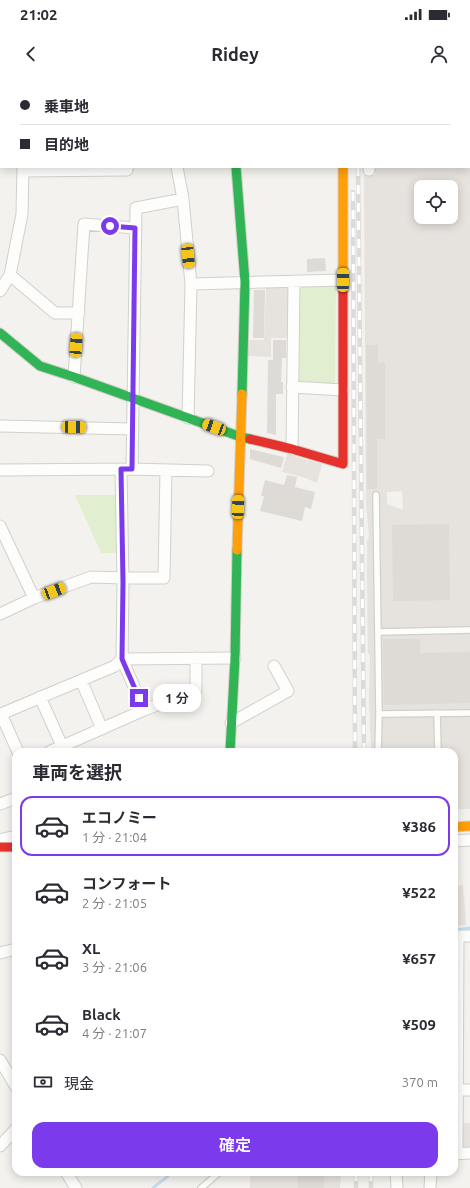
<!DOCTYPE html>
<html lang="ja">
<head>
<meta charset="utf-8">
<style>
  body { margin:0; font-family:Ubuntu,"Noto Sans JP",sans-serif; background:#f2f2f3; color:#2b2b33; height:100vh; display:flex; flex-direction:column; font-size:15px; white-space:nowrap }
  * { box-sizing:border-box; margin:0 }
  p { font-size:13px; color:#7c7c81 }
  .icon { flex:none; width:22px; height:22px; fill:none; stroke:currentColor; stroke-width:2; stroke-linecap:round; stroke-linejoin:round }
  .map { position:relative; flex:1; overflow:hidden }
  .side { position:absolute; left:12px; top:668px; width:446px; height:428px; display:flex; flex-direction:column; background:#fff; border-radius:12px; box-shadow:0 2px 10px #0003 }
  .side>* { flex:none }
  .banner { position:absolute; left:0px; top:0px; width:470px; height:88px; box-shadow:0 2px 10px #0003; display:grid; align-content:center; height:88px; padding:0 20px; background:#fff }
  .fabs { position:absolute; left:414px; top:100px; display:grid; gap:8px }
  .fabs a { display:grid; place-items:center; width:44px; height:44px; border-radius:8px; background:#fff; box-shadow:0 2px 10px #0003; font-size:20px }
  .end { position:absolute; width:18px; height:18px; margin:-9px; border:5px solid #7c3aed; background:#fff; box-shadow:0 0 0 2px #fff }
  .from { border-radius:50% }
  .bubble { position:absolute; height:28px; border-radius:12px; background:#fff; box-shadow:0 2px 10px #0003; font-size:13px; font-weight:600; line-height:28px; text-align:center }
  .car { position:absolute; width:12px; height:24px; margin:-12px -6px; border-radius:5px; box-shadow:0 0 3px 1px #0007; background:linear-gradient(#f5c518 24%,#345 0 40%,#f5c518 0 76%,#345 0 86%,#f5c518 0) }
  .banner b { display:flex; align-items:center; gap:14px; height:38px; font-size:15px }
  .banner b+b { border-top:1px solid #e1e1e2 }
  .banner i { width:10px; height:10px; background:#2b2b33 }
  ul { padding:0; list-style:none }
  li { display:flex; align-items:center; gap:12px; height:60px; margin:0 8px 6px; padding:0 12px; border:2px solid transparent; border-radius:12px }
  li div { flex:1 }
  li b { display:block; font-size:15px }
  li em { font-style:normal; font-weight:600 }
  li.current { border-color:#7c3aed }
  li>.icon { width:36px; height:36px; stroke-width:1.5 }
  h2 { padding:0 20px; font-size:18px; line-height:48px }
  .pay { display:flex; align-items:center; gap:10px; height:44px; padding:0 20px; font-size:15px }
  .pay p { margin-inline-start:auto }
  .button { display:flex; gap:8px; margin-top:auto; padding:8px 20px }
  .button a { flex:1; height:46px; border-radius:12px; background:#7c3aed; color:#fff; font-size:16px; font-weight:600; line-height:46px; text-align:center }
  .status { display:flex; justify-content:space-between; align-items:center; height:28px; padding:0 20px; background:#fff; direction:ltr }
  .status svg { height:11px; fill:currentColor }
  header { display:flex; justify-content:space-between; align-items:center; height:52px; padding:0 20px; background:#fff; font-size:18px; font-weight:600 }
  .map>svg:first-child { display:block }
</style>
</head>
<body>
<div class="status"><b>21:02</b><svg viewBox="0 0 49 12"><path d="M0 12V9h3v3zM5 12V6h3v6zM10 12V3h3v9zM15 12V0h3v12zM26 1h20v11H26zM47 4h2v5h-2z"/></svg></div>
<header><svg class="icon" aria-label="back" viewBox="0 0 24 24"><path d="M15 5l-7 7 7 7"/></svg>Ridey<svg class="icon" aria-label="person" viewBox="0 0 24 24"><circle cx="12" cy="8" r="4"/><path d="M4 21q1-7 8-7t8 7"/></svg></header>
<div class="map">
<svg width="470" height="1108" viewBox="0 0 470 1108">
  <rect width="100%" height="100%" fill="#f4f2ee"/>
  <!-- industrial -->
  <path fill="#e6e2de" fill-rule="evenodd" d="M447,0H470V729H454V672H371L369,617L370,575L368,573L367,503V461L369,456L366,425L364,95H375V87H469V1H444ZM421,107H451V137H421ZM402,411L403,430L387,424V412Z
    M250,1092H341L340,1108H250Z"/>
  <!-- green -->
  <path fill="#e1eecf" d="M303,204H336L335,307L299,305L296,301L300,209Z
    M75,415H117L118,473H101Z"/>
  <!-- parking -->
  <path fill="#e6e3df" d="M266,206H288L292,210L290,258H271V277L248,276V260H264Z
    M287,374L307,380L306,387L308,380L322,384L317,403L303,397L282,392Z
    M454,780L457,806L463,805L466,845L454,846Z
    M461,1043H470V1069L464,1070L461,1066Z"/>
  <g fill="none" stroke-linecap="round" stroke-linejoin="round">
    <!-- stream -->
    <path stroke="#c0ddf1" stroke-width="3" d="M454,850L470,848
      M153,1108C159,1102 167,1099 171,1092"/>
  </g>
  <!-- building -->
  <path fill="#dedbd6" d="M325,178L326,191L307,192V179Z
    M254,210H265L264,258H253Z
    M273,260H286V278H282L281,302H283V314H276V355L267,353L268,280H273Z
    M366,265H378V282L385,283V359H377V409H367Z
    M250,369L284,377L281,388L250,379Z
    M287,395L297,397L295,407L315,412L311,429L305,427L302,441L260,431L264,416H261L265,400L284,405Z
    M449,444L450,520L393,521L392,445Z
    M383,559H420V573L470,572V623L384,625Z
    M298,1092H324V1108H298Z"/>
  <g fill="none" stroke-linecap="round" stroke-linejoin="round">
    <defs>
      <path id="lane" d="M376,415L379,634L378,672
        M378,552L470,550
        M437,633L438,672
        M379,634L470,633
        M201,1108L220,1092"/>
      <path id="street" d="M123,0V1
        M165,0V1
        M293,0V1
        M341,0V1
        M368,0V1
        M22,1V0
        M74,1V0
        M425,1L428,0
        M0,40H1
        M177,87L183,119L191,204L188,338
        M369,87V90
        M23,91L127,90V87
        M10,195L55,233H79
        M191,204L343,200
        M0,211L10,195L22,134L23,87
        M74,297L84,144L135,148
        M292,307L343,310
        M0,346L133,349
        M292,369L294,201
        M121,389L123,503L122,579L144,630
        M132,389L136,128L183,119
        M0,390L132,389L208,391
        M0,446L34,518
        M0,534L34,518L91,497L123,498H164L166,390
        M81,600L102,649
        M40,617L62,666
        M231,643L288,611L274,586
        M18,672L1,634L115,586L122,579L235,578
        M49,672L144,630L196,610V578
        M0,724L16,718
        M0,760L16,756
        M454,761L470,760
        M454,856H470
        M0,873L16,869
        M0,980L16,1007
        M457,1010H470
        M0,1066L16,1049
        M457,1073L458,856
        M454,1074L470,1073
        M66,1092L76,1108
        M396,1092L397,1108
        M430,1108L431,1092"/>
      <path id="fast" d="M236,87L245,202L242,314
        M0,253L40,286L74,297L241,357L250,359
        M230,672L235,578L237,470"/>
      <path id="slow" d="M229,0V1
        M343,87V199
        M237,470L242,314
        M454,747L470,746"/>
      <path id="jam" d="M250,359L292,369L343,384V199
        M0,767H16"/>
    </defs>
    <!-- lane casing -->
    <use href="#lane" stroke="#d2d0cb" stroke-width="8"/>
    <!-- street casing -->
    <use href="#street" stroke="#d2d0cb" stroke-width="13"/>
    <!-- fast casing -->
    <use href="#fast" stroke="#d3cfc5" stroke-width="11"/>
    <!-- slow casing -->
    <use href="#slow" stroke="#d3cfc5" stroke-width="11"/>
    <!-- jam casing -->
    <use href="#jam" stroke="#d3cfc5" stroke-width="11"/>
    <!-- lane -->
    <use href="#lane" stroke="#fdfdfc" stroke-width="5.5"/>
    <!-- street -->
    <use href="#street" stroke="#fdfdfc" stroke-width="11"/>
    <!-- fast -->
    <use href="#fast" stroke="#30b455" stroke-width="9"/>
    <!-- slow -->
    <use href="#slow" stroke="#ff9f0a" stroke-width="9"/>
    <!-- jam -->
    <use href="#jam" stroke="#e5322d" stroke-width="9"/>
    <defs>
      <path id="rail" d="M358,1V0
        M358,87L364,672
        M353,112L355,672
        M356,1092V1108
        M371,1092V1108"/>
    </defs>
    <!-- rail casing -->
    <use href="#rail" stroke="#dbdbda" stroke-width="4.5"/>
    <!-- rail -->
    <use href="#rail" stroke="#fff" stroke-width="3" stroke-dasharray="9" stroke-linecap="butt"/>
  </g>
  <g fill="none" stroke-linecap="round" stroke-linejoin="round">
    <!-- route -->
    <path stroke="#7c3aed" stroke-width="5" d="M110,146L135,148L132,389H121L123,502L122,579L139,618"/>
  </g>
</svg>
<div class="fabs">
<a><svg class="icon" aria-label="locate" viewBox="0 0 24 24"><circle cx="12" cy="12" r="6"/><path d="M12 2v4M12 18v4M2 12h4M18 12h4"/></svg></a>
</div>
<i class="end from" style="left:110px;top:146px"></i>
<i class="end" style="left:139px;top:618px"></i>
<div class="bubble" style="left:153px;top:604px;width:48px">1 分</div>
<i class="car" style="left:188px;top:176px;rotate:174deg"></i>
<i class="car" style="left:343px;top:200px;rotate:0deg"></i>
<i class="car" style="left:76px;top:265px;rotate:4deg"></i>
<i class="car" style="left:74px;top:347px;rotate:91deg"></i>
<i class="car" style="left:214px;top:347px;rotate:290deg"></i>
<i class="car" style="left:238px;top:427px;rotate:2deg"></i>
<i class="car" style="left:54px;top:511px;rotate:69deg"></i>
<div class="banner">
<b><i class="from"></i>乗車地</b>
<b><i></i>目的地</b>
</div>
<section class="side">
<h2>車両を選択</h2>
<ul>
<li class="current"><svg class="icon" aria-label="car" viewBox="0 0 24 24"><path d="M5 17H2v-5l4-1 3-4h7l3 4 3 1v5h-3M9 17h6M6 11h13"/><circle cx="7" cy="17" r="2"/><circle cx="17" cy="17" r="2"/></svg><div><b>エコノミー</b><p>1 分 · 21:04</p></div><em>¥386</em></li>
<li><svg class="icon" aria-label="car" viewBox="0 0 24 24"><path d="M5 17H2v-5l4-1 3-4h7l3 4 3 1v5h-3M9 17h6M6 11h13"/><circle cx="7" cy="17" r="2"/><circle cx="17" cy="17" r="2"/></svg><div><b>コンフォート</b><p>2 分 · 21:05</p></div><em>¥522</em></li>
<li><svg class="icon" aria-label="car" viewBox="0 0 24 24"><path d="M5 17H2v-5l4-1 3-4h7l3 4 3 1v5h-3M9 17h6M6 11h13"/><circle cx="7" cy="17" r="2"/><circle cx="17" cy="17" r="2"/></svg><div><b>XL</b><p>3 分 · 21:06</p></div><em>¥657</em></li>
<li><svg class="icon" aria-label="car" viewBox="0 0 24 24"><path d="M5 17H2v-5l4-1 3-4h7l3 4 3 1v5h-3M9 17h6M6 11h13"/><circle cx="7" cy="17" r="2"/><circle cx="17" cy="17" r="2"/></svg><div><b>Black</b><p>4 分 · 21:07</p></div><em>¥509</em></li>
</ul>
<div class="pay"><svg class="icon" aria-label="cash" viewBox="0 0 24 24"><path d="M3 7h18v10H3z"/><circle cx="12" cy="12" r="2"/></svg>現金<p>370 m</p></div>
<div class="button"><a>確定</a></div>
</section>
</div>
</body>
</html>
